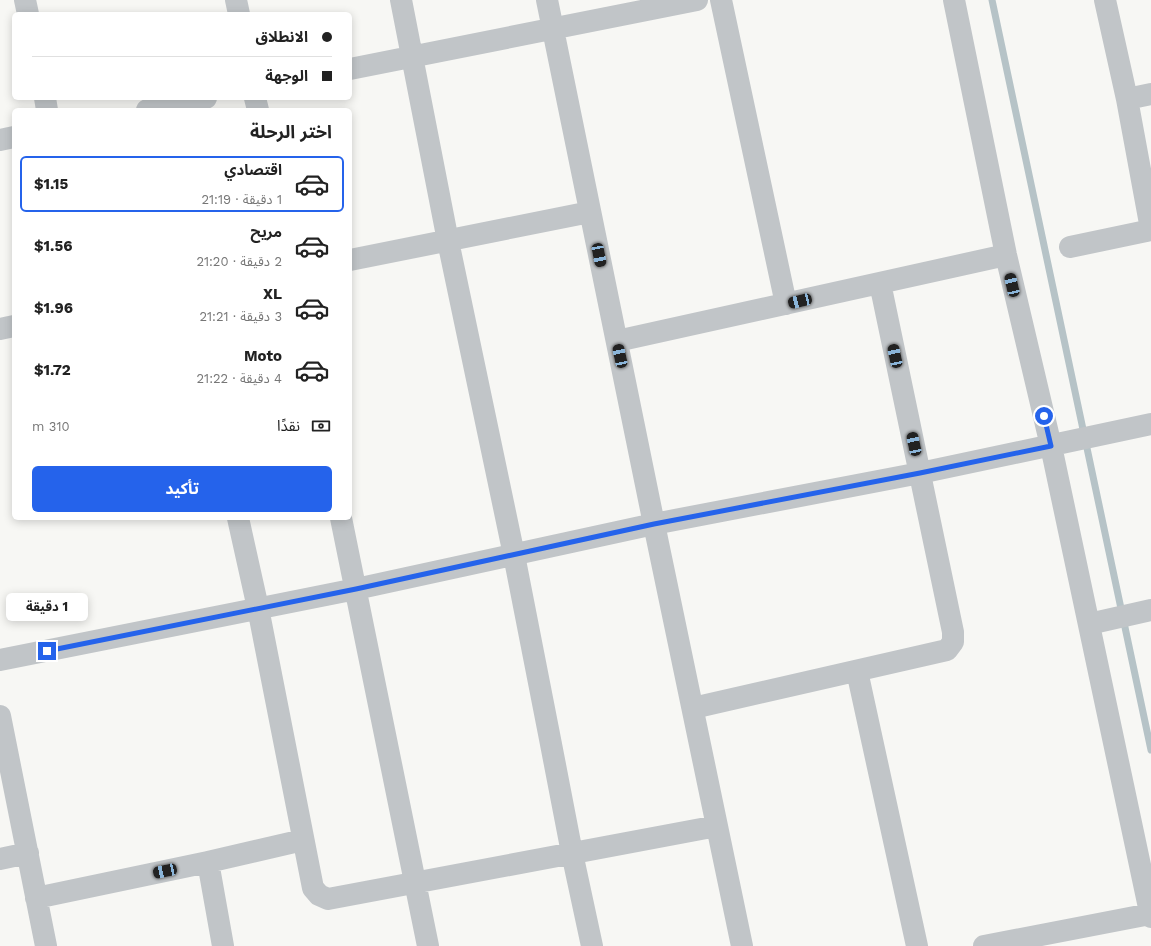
<!DOCTYPE html>
<html lang="ar">
<head>
<meta charset="utf-8">
<style>
  body { margin:0; font-family:"Work Sans","Noto Sans Arabic",sans-serif; background:#f2f2f2; color:#222; direction:rtl; height:100vh; display:flex; flex-direction:column; font-size:15px; white-space:nowrap }
  * { box-sizing:border-box; margin:0 }
  p { font-size:13px; color:#767676 }
  .icon { flex:none; width:22px; height:22px; fill:none; stroke:currentColor; stroke-width:2; stroke-linecap:round; stroke-linejoin:round }
  .map { position:relative; flex:1; overflow:hidden; direction:ltr }
  .panel { position:absolute; left:12px; top:108px; width:340px; height:412px; display:flex; flex-direction:column; background:#fff; border-radius:6px; box-shadow:0 2px 10px #0003; direction:rtl }
  .panel>* { flex:none }
  .banner { position:absolute; left:12px; top:12px; width:340px; height:88px; border-radius:6px; box-shadow:0 2px 10px #0003; direction:rtl; display:grid; align-content:center; height:88px; padding:0 20px; background:#fff }
  .end { position:absolute; width:18px; height:18px; margin:-9px; border:5px solid #2563eb; background:#fff; box-shadow:0 0 0 2px #fff }
  .from { border-radius:50% }
  .bubble { position:absolute; height:28px; border-radius:6px; background:#fff; box-shadow:0 2px 10px #0003; font-size:13px; font-weight:700; line-height:28px; text-align:center; direction:rtl }
  .car { position:absolute; width:12px; height:24px; margin:-12px -6px; border-radius:5px; box-shadow:0 0 3px 1px #0007; background:linear-gradient(#222 24%,#8ab4d8 0 40%,#222 0 76%,#8ab4d8 0 86%,#222 0) }
  .banner b { display:flex; align-items:center; gap:14px; height:38px; font-size:15px }
  .banner b+b { border-top:1px solid #e0e0e0 }
  .banner i { width:10px; height:10px; background:#222 }
  ul { padding:0; list-style:none }
  li { display:flex; align-items:center; gap:12px; height:56px; margin:0 8px 6px; padding:0 12px; border:2px solid transparent; border-radius:6px }
  li div { flex:1 }
  li b { display:block; font-size:15px }
  li em { font-style:normal; font-weight:700 }
  li.on { border-color:#2563eb }
  li>.icon { width:36px; height:36px; stroke-width:1.5 }
  h2 { padding:0 20px; font-size:18px; line-height:48px }
  .pay { display:flex; align-items:center; gap:10px; height:44px; padding:0 20px; font-size:15px }
  .pay p { margin-inline-start:auto }
  .action { display:flex; gap:8px; margin-top:auto; padding:8px 20px }
  .action a { flex:1; height:46px; border-radius:6px; background:#2563eb; color:#fff; font-size:16px; font-weight:700; line-height:46px; text-align:center }
  .map>svg:first-child { display:block }
</style>
</head>
<body>
<div class="map">
<svg width="1151" height="946" viewBox="0 0 1151 946">
  <rect width="100%" height="100%" fill="#f7f7f4"/>
  <g fill="none" stroke-linecap="round" stroke-linejoin="round">
    <!-- stream -->
    <path stroke="#b6c3c7" stroke-width="7" d="M992,0L1151,750"/>
    <!-- street -->
    <path stroke="#c1c5c8" stroke-width="22" d="M25,0L28,14
      M236,0L239,14
      M401,0L448,241L514,555L550,739L572,853L592,946
      M547,0L654,524L742,946
      M721,0L786,304
      M954,0L1006,255L1051,446L1151,917
      M1105,0L1127,99L1151,229
      M350,69L697,0
      M45,98L47,110
      M255,98L258,110
      M1127,99L1151,94
      M147,110L206,98
      M0,140L14,137
      M1070,247L1151,230
      M350,260L590,212
      M0,329L14,326
      M617,341L1006,255
      M238,518L258,608L313,888L319,895L328,899L717,826
      M341,518L428,946
      M1089,624L1151,610
      M0,660L356,589L654,524L920,473L1151,424
      M857,671L917,946
      M693,708L947,650L953,642V632L880,283
      M0,716L46,946
      M0,859L28,853
      M208,862L303,840
      M36,898L208,862L223,946
      M984,946L1150,914"/>
  </g>
  <g fill="none" stroke-linecap="round" stroke-linejoin="round">
    <!-- route -->
    <path stroke="#2563eb" stroke-width="5" d="M47,651L356,589L654,524L920,473L1051,446L1044,416"/>
  </g>
</svg>
<i class="end from" style="left:1044px;top:416px"></i>
<i class="end" style="left:47px;top:651px"></i>
<div class="bubble" style="left:6px;top:593px;width:82px">1 دقيقة</div>
<i class="car" style="left:599px;top:255px;rotate:169deg"></i>
<i class="car" style="left:1012px;top:285px;rotate:347deg"></i>
<i class="car" style="left:800px;top:301px;rotate:257deg"></i>
<i class="car" style="left:620px;top:356px;rotate:348deg"></i>
<i class="car" style="left:895px;top:356px;rotate:348deg"></i>
<i class="car" style="left:914px;top:444px;rotate:348deg"></i>
<i class="car" style="left:165px;top:871px;rotate:258deg"></i>
<div class="banner">
<b><i class="from"></i>الانطلاق</b>
<b><i></i>الوجهة</b>
</div>
<section class="panel">
<h2>اختر الرحلة</h2>
<ul>
<li class="on"><svg class="icon" aria-label="car" viewBox="0 0 24 24"><path d="M5 17H2v-5l4-1 3-4h7l3 4 3 1v5h-3M9 17h6M6 11h13"/><circle cx="7" cy="17" r="2"/><circle cx="17" cy="17" r="2"/></svg><div><b>اقتصادي</b><p>1 دقيقة · 21:19</p></div><em>$1.15</em></li>
<li><svg class="icon" aria-label="car" viewBox="0 0 24 24"><path d="M5 17H2v-5l4-1 3-4h7l3 4 3 1v5h-3M9 17h6M6 11h13"/><circle cx="7" cy="17" r="2"/><circle cx="17" cy="17" r="2"/></svg><div><b>مريح</b><p>2 دقيقة · 21:20</p></div><em>$1.56</em></li>
<li><svg class="icon" aria-label="car" viewBox="0 0 24 24"><path d="M5 17H2v-5l4-1 3-4h7l3 4 3 1v5h-3M9 17h6M6 11h13"/><circle cx="7" cy="17" r="2"/><circle cx="17" cy="17" r="2"/></svg><div><b>XL</b><p>3 دقيقة · 21:21</p></div><em>$1.96</em></li>
<li><svg class="icon" aria-label="car" viewBox="0 0 24 24"><path d="M5 17H2v-5l4-1 3-4h7l3 4 3 1v5h-3M9 17h6M6 11h13"/><circle cx="7" cy="17" r="2"/><circle cx="17" cy="17" r="2"/></svg><div><b>Moto</b><p>4 دقيقة · 21:22</p></div><em>$1.72</em></li>
</ul>
<div class="pay"><svg class="icon" aria-label="cash" viewBox="0 0 24 24"><path d="M3 7h18v10H3z"/><circle cx="12" cy="12" r="2"/></svg>نقدًا<p>310 m</p></div>
<div class="action"><a>تأكيد</a></div>
</section>
</div>
</body>
</html>
